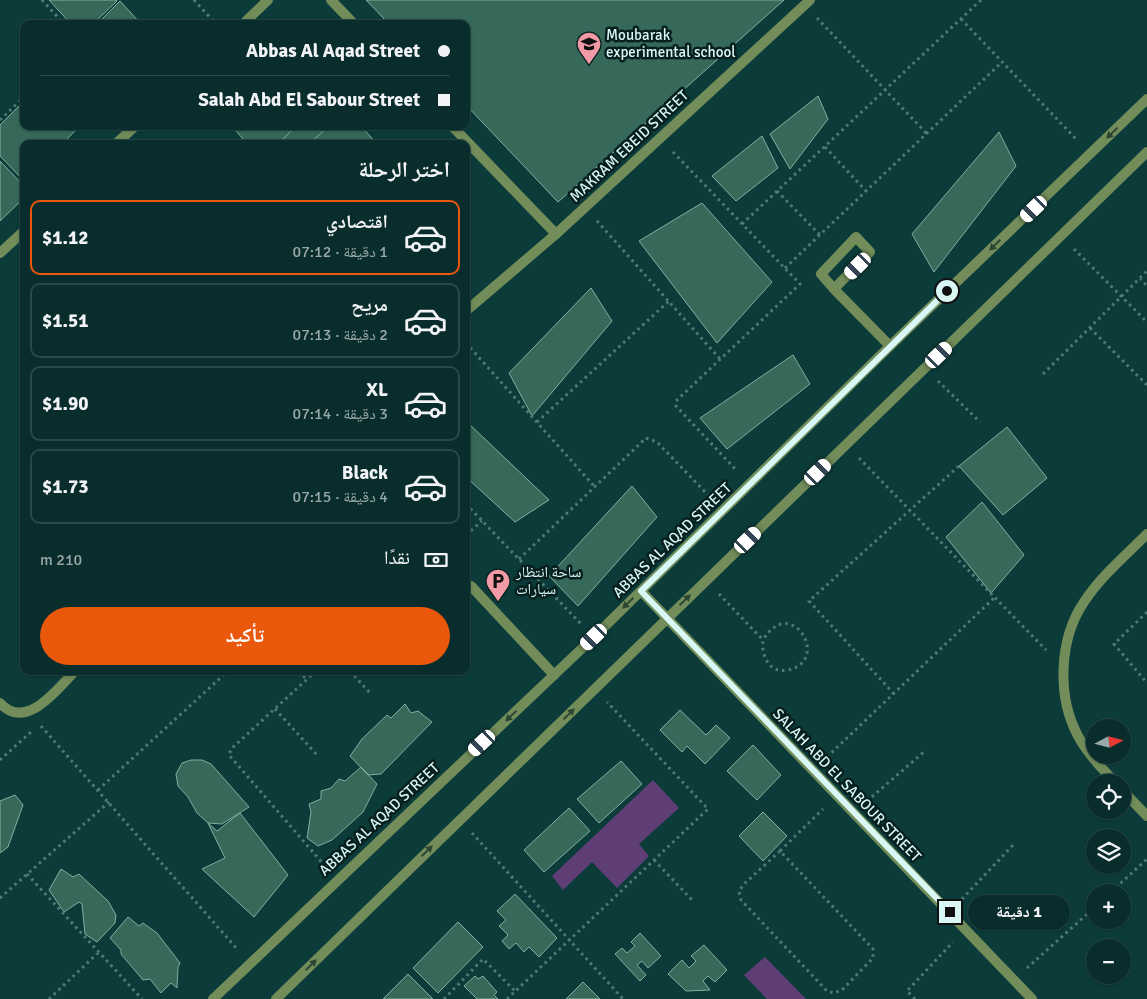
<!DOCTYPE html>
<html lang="ar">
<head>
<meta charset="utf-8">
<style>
  body { margin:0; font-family:Signika,"Noto Naskh Arabic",sans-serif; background:#173938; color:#f1f3f6; direction:rtl; height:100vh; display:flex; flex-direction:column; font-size:19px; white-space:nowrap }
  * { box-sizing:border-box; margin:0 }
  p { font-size:16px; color:#99a8a9 }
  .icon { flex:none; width:28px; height:28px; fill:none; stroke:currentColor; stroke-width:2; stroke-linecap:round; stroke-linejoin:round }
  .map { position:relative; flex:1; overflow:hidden; direction:ltr }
  .details { position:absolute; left:20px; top:140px; width:450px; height:535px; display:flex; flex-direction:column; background:#092d2c; border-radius:10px; box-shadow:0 1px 4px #0004,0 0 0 1px #294948; direction:rtl }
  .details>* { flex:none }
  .hud { position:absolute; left:20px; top:20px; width:450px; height:110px; border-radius:10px; box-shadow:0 1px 4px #0004,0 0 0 1px #294948; direction:rtl; display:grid; align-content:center; height:110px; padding:0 20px; background:#092d2c }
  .needle { width:32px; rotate:83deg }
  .tools { position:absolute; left:1086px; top:719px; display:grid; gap:10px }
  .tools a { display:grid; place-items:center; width:45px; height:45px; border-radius:50%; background:#092d2c; box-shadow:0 1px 4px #0004,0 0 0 1px #294948; font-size:25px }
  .end { position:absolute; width:22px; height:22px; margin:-11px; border:6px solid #d9f7f5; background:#111; box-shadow:0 0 0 2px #111 }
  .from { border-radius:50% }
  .bubble { position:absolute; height:35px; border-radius:18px; background:#092d2c; box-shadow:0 1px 4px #0004,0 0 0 1px #294948; font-size:16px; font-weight:800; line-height:35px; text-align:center; direction:rtl }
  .car { position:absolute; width:15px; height:30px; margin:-15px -8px; border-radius:6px; box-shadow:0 0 4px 1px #0007; background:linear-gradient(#fff 24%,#345 0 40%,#fff 0 76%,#345 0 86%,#fff 0) }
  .hud b { display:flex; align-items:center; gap:18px; height:48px; font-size:19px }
  .hud b+b { border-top:1px solid #294948 }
  .hud i { width:12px; height:12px; background:#f1f3f6 }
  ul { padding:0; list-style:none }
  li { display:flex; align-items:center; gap:15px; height:75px; margin:0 10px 8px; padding:0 10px; border:2px solid #294948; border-radius:10px }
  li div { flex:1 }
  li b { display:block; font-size:19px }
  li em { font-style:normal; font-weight:800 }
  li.active { border-color:#ea580c }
  li>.icon { width:45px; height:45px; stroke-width:1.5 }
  h2 { padding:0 20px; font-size:22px; line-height:60px }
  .pay { display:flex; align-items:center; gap:12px; height:55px; padding:0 20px; font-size:19px }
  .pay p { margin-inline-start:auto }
  .cta { display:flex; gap:10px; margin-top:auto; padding:10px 20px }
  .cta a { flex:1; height:58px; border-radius:30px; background:#ea580c; color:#fff; font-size:20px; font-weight:800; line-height:58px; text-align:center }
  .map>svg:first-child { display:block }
</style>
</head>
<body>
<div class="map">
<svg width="1147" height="999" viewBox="0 0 1147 999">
  <rect width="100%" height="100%" fill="#0c3c3a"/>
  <!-- garden -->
  <path fill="#5f3d75" d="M653,780L679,808L639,844L649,856L617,888L592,862L563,890L552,876Z
    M765,957L806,999H767L744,975Z"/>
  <!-- building -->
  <path fill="#366959" stroke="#7cb19f" d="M49,0H116L117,1L93,24H71Z
    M366,0H784L558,202L466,105V24H389Z
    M120,1L141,24H97Z
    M818,96L828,119L790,169L770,134Z
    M24,101V126L79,127L62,144H24V181L0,156V125Z
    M232,126H329L309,144H247Z
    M296,126H361L377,144H278Z
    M999,132L1016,166L934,272L912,234Z
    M762,136L778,168L736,201L712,176Z
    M0,161L24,186V198L0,221Z
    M702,203L772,282L717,343L639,241Z
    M591,288L612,321L532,416L509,373Z
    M793,355L810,384L727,449L700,418Z
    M466,421L549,500L515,522L466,477Z
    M1007,427L1047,478L1003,515L959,466Z
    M632,486L657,517L578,606L549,576Z
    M982,502L1024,555L991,593L946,537Z
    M405,704L411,713L418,711L432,722L381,774L368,775L350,756L362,739L387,715L391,718Z
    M680,710L706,735L716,725L730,738L705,764L687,746L682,752L660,730Z
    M753,745L781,775L757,800L727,771Z
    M191,760H202L211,764L249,807L222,824L208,823L197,813L188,797L178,786L176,774L182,763Z
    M621,761L642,784L599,823L577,799Z
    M361,767L377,784L363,812L332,840L318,846L307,838L311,812L309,804L321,799V791L331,788L339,779L345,781Z
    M15,795L23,805L8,847L0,853V801Z
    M569,808L590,831L544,872L524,850Z
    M763,812L787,836L763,861L739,836Z
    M240,813L288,875L254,917L202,869L225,858L208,823L217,831Z
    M61,869L73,877L79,874L108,901L116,915L115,923L97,942L85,934L82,904L79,902L64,912L49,890Z
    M515,894L557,938L539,957L529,947L524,952L516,943L509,949L502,941L508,935L499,926L506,920L497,911Z
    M128,917L139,926L143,923L157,933L180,963L178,967L177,988L171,983L161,993L150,979L143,980L121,954V950L110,938Z
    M458,922L483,947L438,993L413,968Z
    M640,933L661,956L648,968L642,961L637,965L646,975L640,981L615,954L622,948L627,953L635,946L631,942Z
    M704,945L727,970L715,982L708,976L703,981L710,990L686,991L668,974L682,960L689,968L696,961L691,956Z
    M408,974L433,999H383Z
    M475,976L478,979L483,976L497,992L494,995L498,999H477L464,986Z
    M583,982L600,999H566Z"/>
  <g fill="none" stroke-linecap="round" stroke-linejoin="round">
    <!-- path -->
    <path stroke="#517b79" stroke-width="3" stroke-dasharray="2.5 4" stroke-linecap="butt" d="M42,0L64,24
      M194,0L216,24
      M817,18L927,134
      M961,19L1078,141
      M0,120L24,97
      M825,147L866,191
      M673,152L800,284L676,401V406L737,471
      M777,191L820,235
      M597,221L720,359
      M742,224L981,0
      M1074,249L1147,322
      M785,268L1002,62
      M1140,278L1147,286
      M1090,328L1147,385
      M466,343L594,486
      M1043,374L1147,271
      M938,381L980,422
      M537,422L669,301
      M859,458L1046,650
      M466,504L582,625
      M466,535L482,521
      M519,559L646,438L657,442L710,497
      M719,594L763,640C761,655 769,674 788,670C832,661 791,593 763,640
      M1147,612L1114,644L1147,683
      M299,671L307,680
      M316,671L231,749L229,755L325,866
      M350,671L370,693
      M894,694L809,601L959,466
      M275,709L318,756
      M41,726L238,950
      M827,757L995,597
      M0,760L32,731
      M98,790L228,671
      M867,801L925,751
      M472,833L623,999
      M780,851L743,885L739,892L741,900L827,991L834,993L842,990L873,958V949L780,851L823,809
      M654,860L694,902
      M27,874L142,999
      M1111,892L1147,859
      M0,898L109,802
      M962,899L1014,844
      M1027,968L1095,907
      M49,999L99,952
      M444,999L483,959L515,991
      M507,999L708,809L607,702
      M915,999L907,991L953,942"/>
    <!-- service -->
    <path stroke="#728c5a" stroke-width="10" d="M331,0L354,24
      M452,126L556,234
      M834,289L821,274L856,237L870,252L834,289L890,346
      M471,586L554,675"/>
    <!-- minor -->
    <path stroke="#728c5a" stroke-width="10" d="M243,24L268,0
      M116,144L135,126
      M0,253L24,231
      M466,311L556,234L810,0
      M641,591L1032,999
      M0,703C26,732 57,689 75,671
      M1115,782C1101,768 1086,752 1077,734C1057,695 1059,639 1084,602C1101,576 1125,556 1147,534
      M1122,790L1147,816
      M213,999L594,637L890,346L1147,99
      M276,999L1147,152"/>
  </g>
  <!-- one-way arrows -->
  <defs><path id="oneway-solid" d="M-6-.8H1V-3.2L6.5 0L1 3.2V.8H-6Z" transform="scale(1.25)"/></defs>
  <g fill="#2c4634">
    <use href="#oneway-solid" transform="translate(1112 133) rotate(136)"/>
    <use href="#oneway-solid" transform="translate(995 245) rotate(136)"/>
    <use href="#oneway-solid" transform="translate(685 600) rotate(-44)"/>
    <use href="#oneway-solid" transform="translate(628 603) rotate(136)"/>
    <use href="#oneway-solid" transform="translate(569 714) rotate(-44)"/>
    <use href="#oneway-solid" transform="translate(511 716) rotate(137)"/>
    <use href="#oneway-solid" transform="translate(427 851) rotate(-44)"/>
    <use href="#oneway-solid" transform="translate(311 965) rotate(-44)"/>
  </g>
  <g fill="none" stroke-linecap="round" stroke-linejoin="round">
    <!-- route -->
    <path stroke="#d9f7f5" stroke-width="6" d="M947,291L641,591L950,912"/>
  </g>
  <!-- icons -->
  <defs>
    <symbol id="school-pin" viewBox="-11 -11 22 30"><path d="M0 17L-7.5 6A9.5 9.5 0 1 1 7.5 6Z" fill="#f39aa7" stroke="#07201f"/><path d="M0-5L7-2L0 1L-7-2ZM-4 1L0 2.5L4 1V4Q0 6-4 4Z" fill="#111"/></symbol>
    <symbol id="parking-pin" viewBox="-11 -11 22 30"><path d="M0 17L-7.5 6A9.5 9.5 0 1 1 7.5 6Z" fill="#f39aa7" stroke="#07201f"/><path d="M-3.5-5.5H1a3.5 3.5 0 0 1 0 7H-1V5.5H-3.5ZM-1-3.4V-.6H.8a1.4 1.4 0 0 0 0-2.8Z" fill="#111"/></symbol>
  </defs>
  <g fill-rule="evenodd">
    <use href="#school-pin" x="575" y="30" width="28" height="38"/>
    <use href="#parking-pin" x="484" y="567" width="28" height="38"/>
  </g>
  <g text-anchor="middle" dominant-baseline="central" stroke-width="5" stroke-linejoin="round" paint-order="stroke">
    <!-- poi labels -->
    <g font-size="15" fill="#d9f7f5" stroke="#07201f" text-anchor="start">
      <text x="606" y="35">Moubarak<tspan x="606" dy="17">experimental school</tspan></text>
      <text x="516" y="572">ساحة انتظار<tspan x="516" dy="17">سيارات</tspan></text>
    </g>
    <!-- street labels -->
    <g font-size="15" fill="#d9f7f5" stroke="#07201f">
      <text transform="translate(629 146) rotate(-43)">MAKRAM EBEID STREET</text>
      <text transform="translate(672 540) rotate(-44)">ABBAS AL AQAD STREET</text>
      <text transform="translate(847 785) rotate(46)">SALAH ABD EL SABOUR STREET</text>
      <text transform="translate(379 819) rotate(-43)">ABBAS AL AQAD STREET</text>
    </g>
  </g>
</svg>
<div class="tools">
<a><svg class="needle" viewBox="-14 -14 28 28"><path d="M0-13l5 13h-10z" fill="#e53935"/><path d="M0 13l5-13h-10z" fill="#99a8a9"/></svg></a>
<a><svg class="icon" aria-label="locate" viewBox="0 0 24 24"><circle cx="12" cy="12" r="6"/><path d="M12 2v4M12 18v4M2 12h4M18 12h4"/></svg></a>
<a><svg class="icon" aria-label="layers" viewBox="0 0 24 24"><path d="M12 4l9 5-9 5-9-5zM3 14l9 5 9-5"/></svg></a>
<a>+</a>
<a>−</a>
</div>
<i class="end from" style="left:947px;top:291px"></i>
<i class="end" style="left:950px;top:912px"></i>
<div class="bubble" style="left:968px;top:895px;width:102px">1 دقيقة</div>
<i class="car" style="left:1034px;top:209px;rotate:226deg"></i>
<i class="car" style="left:858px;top:266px;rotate:225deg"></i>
<i class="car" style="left:939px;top:355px;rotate:46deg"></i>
<i class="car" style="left:818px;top:472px;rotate:46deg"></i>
<i class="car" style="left:748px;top:540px;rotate:46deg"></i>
<i class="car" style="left:594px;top:637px;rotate:226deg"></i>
<i class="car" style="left:482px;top:743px;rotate:227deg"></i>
<div class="hud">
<b><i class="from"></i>Abbas Al Aqad Street</b>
<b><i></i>Salah Abd El Sabour Street</b>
</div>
<section class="details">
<h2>اختر الرحلة</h2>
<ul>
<li class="active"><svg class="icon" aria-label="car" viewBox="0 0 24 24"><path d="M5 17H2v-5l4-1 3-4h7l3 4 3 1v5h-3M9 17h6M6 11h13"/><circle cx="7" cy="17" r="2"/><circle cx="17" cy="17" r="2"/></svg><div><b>اقتصادي</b><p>1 دقيقة · 07:12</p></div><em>$1.12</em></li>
<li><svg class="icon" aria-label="car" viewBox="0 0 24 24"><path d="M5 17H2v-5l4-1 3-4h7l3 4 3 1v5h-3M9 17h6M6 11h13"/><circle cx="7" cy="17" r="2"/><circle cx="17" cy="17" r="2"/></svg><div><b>مريح</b><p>2 دقيقة · 07:13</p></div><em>$1.51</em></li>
<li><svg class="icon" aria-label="car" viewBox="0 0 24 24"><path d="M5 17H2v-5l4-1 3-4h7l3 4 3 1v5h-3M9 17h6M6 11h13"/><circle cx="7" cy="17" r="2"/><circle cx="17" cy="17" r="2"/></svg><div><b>XL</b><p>3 دقيقة · 07:14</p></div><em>$1.90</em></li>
<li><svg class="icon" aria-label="car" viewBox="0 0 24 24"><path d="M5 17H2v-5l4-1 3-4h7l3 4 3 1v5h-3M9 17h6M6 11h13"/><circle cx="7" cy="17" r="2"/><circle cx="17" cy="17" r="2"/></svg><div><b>Black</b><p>4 دقيقة · 07:15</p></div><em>$1.73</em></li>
</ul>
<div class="pay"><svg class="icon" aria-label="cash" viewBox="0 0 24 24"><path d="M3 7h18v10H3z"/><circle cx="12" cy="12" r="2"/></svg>نقدًا<p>210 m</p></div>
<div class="cta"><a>تأكيد</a></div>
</section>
</div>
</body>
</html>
